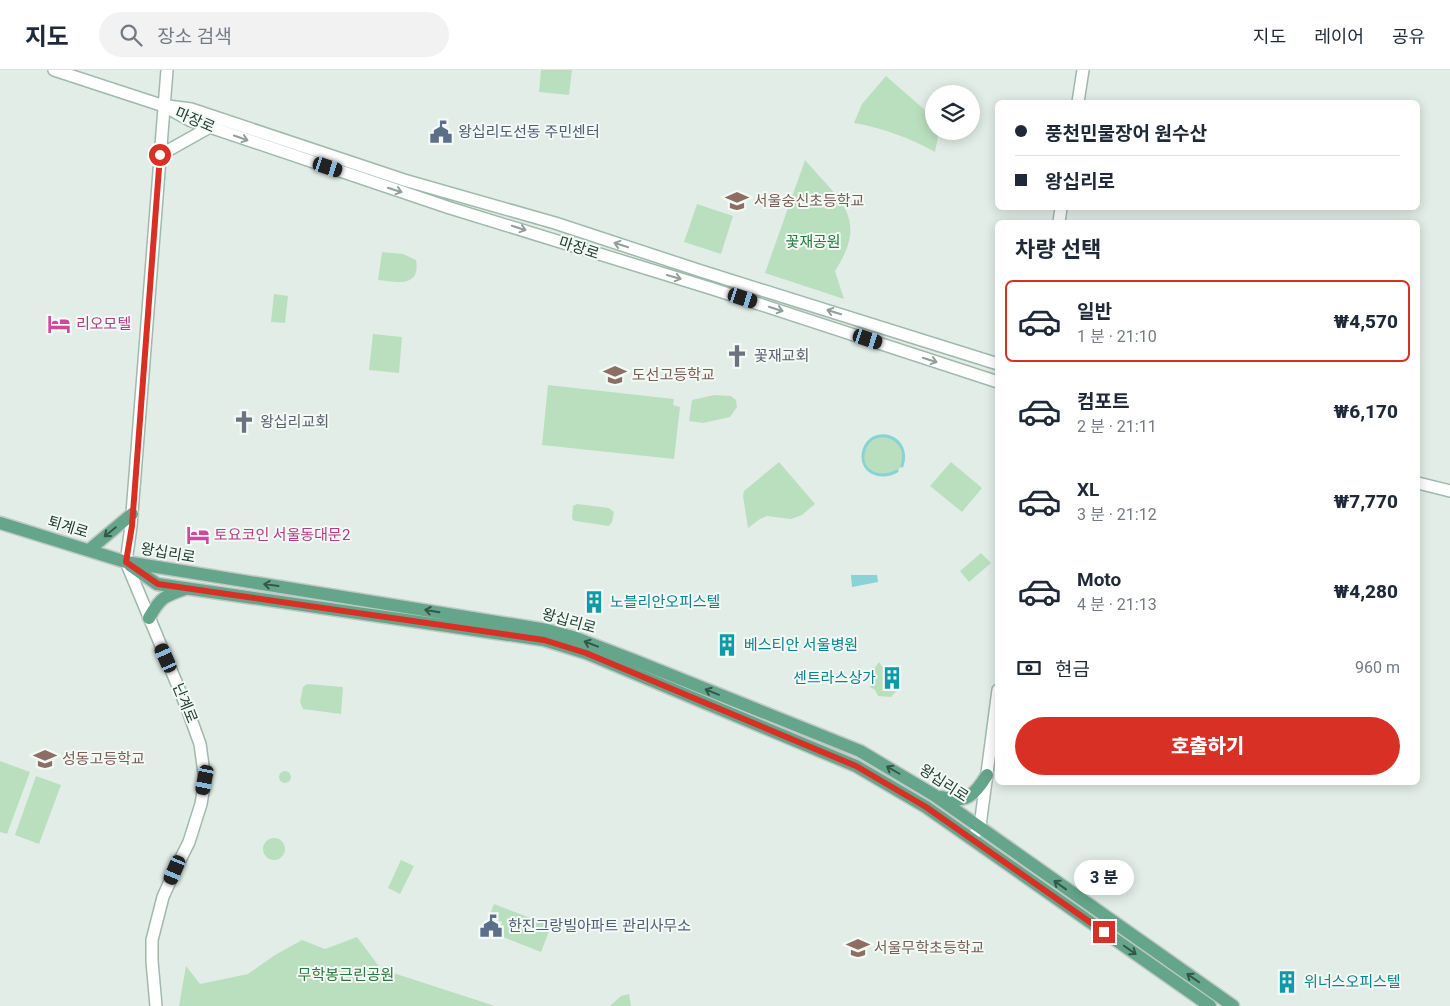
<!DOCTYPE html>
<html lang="ko">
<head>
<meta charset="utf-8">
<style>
  body { margin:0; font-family:Roboto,"Noto Sans KR",sans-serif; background:#f2f2f3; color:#1f2937; height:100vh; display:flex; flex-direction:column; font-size:19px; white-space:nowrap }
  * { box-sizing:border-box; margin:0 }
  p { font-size:16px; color:#747a83 }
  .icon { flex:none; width:28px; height:28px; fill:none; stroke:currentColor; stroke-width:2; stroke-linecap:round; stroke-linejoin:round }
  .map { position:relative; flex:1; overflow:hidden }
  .sheet { position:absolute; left:995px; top:150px; width:425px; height:565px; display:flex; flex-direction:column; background:#fff; border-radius:8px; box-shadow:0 2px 12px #0003 }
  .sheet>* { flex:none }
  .top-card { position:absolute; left:995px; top:30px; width:425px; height:110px; border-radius:8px; box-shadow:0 2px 12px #0003; display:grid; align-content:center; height:110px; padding:0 20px; background:#fff }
  .fabs { position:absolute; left:925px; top:15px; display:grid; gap:10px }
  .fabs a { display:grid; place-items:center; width:55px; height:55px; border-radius:50%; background:#fff; box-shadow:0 2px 12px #0003; font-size:25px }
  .end { position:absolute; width:22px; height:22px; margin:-11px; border:6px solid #d93025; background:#fff; box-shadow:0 0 0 2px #fff }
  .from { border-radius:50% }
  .bubble { position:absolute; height:35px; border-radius:18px; background:#fff; box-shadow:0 2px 12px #0003; font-size:16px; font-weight:800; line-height:35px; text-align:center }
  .car { position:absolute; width:15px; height:30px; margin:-15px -8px; border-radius:6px; box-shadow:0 0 4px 1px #0007; background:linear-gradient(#222 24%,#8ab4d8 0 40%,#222 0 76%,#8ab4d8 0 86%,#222 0) }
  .top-card b { display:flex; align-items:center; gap:18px; height:48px; font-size:19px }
  .top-card b+b { border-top:1px solid #e0e1e3 }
  .top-card i { width:12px; height:12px; background:#1f2937 }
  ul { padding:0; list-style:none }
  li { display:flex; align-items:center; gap:15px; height:82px; margin:0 10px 8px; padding:0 10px; border:2px solid transparent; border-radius:8px }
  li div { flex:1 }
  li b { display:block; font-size:19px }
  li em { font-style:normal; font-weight:800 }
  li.selected { border-color:#d93025 }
  li>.icon { width:45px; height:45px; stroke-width:1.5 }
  h2 { padding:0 20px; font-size:22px; line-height:60px }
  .pay { display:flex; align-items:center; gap:12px; height:55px; padding:0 20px; font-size:19px }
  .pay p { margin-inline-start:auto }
  .primary-button { display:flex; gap:10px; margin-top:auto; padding:10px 20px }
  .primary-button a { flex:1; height:58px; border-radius:30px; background:#d93025; color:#fff; font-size:20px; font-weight:800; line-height:58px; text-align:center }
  header { display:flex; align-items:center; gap:30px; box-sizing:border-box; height:70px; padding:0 25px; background:#fff; border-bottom:1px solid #e0e1e3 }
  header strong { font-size:24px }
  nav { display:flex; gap:28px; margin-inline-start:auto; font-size:18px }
  .search { width:350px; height:45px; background:#f2f2f3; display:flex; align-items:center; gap:12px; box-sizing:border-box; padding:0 18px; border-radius:28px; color:#747a83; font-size:19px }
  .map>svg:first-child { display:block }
</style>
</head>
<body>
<header>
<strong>지도</strong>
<div class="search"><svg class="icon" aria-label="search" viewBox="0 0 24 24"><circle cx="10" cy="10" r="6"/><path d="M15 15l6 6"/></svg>장소 검색</div>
<nav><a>지도</a><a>레이어</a><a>공유</a></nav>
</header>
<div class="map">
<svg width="1450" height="936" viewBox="0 0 1450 936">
  <rect width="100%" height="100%" fill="#e2ede7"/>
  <!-- green -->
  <path fill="#badfbf" d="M541,0H572L569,25L539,22Z
    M886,6L934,48V61H939L935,82C910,68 883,58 854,53L862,34Z
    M805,90C839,130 870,147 835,201L844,229L765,203Z
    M697,134L733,146L721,184L684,172Z
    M382,182L403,184L416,190C421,218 396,212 378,210Z
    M274,224L288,226L285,253L271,252Z
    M373,264L402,267L399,303L369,300Z
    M548,315L674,329L673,335L680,337L674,389L542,375Z
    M714,325L731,326L736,330L737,337L730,347L703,353L689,351L692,330Z
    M864 386a20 20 0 1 1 40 0a20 20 0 1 1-40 0Z
    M779,392L815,434L802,445L791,449L767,446L760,449L748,458L743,426L744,421Z
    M951,392L982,418L962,442L930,416Z
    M577,434L609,438L614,442L612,452L609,456L575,451L572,449L573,436Z
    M981,483L991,493L969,512L960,501Z
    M879,592L898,619L891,627L878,626L875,620L870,617L874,599Z
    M307,614L343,617L341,644L303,639L300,632L303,617Z
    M0,691L30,702L7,764L0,762Z
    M279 707a6 6 0 1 1 12 0a6 6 0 1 1-12 0Z
    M36,706L61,715L39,774L15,765Z
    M263 779a11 11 0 1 1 22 0a11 11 0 1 1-22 0Z
    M401,790L414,796L400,824L388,818Z
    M494,834L551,856L541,882L498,865L502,852L489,847Z
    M357,867L381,899L495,936H179L186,896L200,914L248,904L275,885L302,870L325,879Z
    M629,924L631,936H610L621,926Z"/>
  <!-- water -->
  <path fill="#87d3d5" d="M851,505H877L878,512L852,517Z"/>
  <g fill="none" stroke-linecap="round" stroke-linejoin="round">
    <!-- stream -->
    <path stroke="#87d3d5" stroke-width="3" d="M897,401C881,411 858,402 864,380C872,354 912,366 902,396"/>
    <defs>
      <path id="secondary" d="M54,0L164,36L189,50L450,138L713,219L998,312
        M1078,32L1083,0
        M168,36L191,39L404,110L555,153L701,201L998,294
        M160,85L210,57
        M1059,152L1061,138
        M1418,413L1450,421
        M972,768L980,756L998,620
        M156,936L152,891V870L163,827L175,800L189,772L201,734L205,710L200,674L187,638L126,492L131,456L167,0"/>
      <path id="primary" d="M0,453L126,492L547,560L576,568L636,591L860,681L934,725L1233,936
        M89,480L132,444
        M130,495L157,514L544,570L586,583L856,696L926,737L1210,936
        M149,548C160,528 164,526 185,519
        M941,727C966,734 974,726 987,705"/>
    </defs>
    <!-- secondary casing -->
    <use href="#secondary" stroke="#a0b9ad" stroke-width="14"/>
    <!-- primary casing -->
    <use href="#primary" stroke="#c1c9c6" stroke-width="15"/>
    <!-- secondary -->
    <use href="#secondary" stroke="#fff" stroke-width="11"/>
    <!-- primary -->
    <use href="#primary" stroke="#64a58c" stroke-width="12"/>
  </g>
  <!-- one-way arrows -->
  <defs><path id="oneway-shaft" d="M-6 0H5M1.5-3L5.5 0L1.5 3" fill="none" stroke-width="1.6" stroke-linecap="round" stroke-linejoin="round" transform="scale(1.25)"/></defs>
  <g stroke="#909f99">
    <use href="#oneway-shaft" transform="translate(241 68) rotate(19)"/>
    <use href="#oneway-shaft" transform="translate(395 120) rotate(18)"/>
    <use href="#oneway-shaft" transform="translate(519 158) rotate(18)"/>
    <use href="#oneway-shaft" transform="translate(621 175) rotate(-162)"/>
    <use href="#oneway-shaft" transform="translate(674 207) rotate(16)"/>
    <use href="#oneway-shaft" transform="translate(776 239) rotate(18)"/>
    <use href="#oneway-shaft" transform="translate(834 242) rotate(-163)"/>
    <use href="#oneway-shaft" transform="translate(930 290) rotate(18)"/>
  </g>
  <g stroke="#325849">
    <use href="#oneway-shaft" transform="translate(110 462) rotate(141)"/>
    <use href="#oneway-shaft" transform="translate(271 515) rotate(-172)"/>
    <use href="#oneway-shaft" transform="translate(432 541) rotate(-171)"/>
    <use href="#oneway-shaft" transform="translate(591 574) rotate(-159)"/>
    <use href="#oneway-shaft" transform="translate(712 622) rotate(-158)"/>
    <use href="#oneway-shaft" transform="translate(893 700) rotate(-150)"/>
    <use href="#oneway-shaft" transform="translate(1060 815) rotate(-144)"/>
    <use href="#oneway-shaft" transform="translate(1130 880) rotate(35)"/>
    <use href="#oneway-shaft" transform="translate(1193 908) rotate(-145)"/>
  </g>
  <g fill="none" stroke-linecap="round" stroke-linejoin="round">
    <!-- route -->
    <path stroke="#d93025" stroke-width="6" d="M160,85L132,456L126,492L158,514L544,570L586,583L856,696L926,737L1104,862"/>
  </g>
  <!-- icons -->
  <defs>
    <symbol id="civic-bare" viewBox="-9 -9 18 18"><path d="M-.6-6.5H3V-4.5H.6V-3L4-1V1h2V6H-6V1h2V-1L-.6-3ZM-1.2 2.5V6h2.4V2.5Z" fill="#5c6f8a" stroke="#f3f9f5" stroke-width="2.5" paint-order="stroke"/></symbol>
    <symbol id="school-bare" viewBox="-9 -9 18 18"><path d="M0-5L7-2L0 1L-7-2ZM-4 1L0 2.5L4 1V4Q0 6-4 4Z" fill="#8d6e63" stroke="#f3f9f5" stroke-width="2.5" paint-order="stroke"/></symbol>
    <symbol id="hotel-bare" viewBox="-9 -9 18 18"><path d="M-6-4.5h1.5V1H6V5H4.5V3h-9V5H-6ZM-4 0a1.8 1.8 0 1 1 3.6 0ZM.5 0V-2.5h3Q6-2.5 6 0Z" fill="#d1479c" stroke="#f3f9f5" stroke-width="2.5" paint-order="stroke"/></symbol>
    <symbol id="church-bare" viewBox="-9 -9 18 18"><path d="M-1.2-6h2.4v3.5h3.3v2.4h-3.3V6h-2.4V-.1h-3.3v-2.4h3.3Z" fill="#6b7280" stroke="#f3f9f5" stroke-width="2.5" paint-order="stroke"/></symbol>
    <symbol id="building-bare" viewBox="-9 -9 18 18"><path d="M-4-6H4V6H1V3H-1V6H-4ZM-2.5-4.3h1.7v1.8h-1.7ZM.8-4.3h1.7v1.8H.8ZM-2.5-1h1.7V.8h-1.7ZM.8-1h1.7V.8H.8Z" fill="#0f9aa8" stroke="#f3f9f5" stroke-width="2.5" paint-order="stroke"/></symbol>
  </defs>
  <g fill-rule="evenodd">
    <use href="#civic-bare" x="425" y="46" width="32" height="32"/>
    <use href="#school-bare" x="721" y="115" width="32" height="32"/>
    <use href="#hotel-bare" x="43" y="238" width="32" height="32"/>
    <use href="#church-bare" x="721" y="270" width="32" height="32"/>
    <use href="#school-bare" x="599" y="289" width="32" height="32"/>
    <use href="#church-bare" x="228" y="336" width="32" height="32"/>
    <use href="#hotel-bare" x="182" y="449" width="32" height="32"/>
    <use href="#building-bare" x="578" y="516" width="32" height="32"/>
    <use href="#building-bare" x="711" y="559" width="32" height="32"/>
    <use href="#building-bare" x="876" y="592" width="32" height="32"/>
    <use href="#school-bare" x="29" y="673" width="32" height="32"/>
    <use href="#civic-bare" x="475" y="840" width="32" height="32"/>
    <use href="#school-bare" x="842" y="862" width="32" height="32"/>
    <use href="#building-bare" x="1271" y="896" width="32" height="32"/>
  </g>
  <g text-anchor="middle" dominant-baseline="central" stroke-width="4" stroke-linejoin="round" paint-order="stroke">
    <!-- street labels -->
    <g font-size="15" fill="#213f33" stroke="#f3f9f5">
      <text transform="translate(195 50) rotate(23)">마장로</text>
      <text transform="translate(579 178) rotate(18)">마장로</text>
      <text transform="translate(68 457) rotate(17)">퇴계로</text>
      <text transform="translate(168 483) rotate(10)">왕십리로</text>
      <text transform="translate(569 551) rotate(16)">왕십리로</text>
      <text transform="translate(185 633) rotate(68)">난계로</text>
      <text transform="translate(944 713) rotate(33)">왕십리로</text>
    </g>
    <!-- service labels -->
    <g font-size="15" fill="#4e5e75" stroke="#f3f9f5" text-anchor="start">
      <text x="458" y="62">왕십리도선동 주민센터</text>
      <text x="508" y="856">한진그랑빌아파트 관리사무소</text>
    </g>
    <!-- education labels -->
    <g font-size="15" fill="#785e54" stroke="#f3f9f5" text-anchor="start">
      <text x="754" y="131">서울숭신초등학교</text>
      <text x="632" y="305">도선고등학교</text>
      <text x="62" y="689">성동고등학교</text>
      <text x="874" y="878">서울무학초등학교</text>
    </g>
    <!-- park labels -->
    <g font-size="15" fill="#29783d" stroke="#f3f9f5">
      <text x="813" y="172">꽃재공원</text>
      <text x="346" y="905">무학봉근린공원</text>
    </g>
    <!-- hotel labels -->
    <g font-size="15" fill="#b23c85" stroke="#f3f9f5" text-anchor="start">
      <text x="76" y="254">리오모텔</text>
      <text x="214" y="465">토요코인 서울동대문2</text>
    </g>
    <!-- worship labels -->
    <g font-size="15" fill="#5b616d" stroke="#f3f9f5" text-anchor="start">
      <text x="754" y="286">꽃재교회</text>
      <text x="260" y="352">왕십리교회</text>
    </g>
    <!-- culture labels -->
    <g font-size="15" fill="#0d838f" stroke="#f3f9f5" text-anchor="start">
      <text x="610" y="532">노블리안오피스텔</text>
      <text x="744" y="575">베스티안 서울병원</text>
      <text x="876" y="608" text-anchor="end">센트라스상가</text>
      <text x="1304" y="912">위너스오피스텔</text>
    </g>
  </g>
</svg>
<div class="fabs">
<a><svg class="icon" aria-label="layers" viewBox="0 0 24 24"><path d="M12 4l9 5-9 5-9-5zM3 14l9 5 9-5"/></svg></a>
</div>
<i class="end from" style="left:160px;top:85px"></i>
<i class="end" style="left:1104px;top:862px"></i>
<div class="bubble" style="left:1074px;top:790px;width:60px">3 분</div>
<i class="car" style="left:328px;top:97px;rotate:108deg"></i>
<i class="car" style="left:743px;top:228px;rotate:108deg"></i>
<i class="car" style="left:868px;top:269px;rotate:108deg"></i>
<i class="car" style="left:166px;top:588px;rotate:336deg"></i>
<i class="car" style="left:205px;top:710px;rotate:191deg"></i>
<i class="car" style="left:175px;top:800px;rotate:203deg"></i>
<div class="top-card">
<b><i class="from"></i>풍천민물장어 원수산</b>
<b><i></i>왕십리로</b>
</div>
<section class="sheet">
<h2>차량 선택</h2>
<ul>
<li class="selected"><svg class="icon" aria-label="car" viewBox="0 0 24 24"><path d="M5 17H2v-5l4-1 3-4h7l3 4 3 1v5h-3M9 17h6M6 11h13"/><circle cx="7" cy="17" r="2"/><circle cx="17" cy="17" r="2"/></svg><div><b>일반</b><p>1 분 · 21:10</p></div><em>₩4,570</em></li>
<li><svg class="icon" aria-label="car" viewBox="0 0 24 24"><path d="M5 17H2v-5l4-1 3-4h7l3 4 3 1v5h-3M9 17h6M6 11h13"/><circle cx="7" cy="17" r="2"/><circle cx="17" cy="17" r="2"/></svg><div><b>컴포트</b><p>2 분 · 21:11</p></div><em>₩6,170</em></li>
<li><svg class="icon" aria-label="car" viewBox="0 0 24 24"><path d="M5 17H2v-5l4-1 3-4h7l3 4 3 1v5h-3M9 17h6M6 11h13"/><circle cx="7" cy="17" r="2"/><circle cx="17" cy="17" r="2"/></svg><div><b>XL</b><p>3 분 · 21:12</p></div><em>₩7,770</em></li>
<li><svg class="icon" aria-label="car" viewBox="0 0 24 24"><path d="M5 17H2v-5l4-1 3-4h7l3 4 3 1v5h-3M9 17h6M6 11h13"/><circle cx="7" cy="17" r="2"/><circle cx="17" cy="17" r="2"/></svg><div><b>Moto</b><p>4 분 · 21:13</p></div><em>₩4,280</em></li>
</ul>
<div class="pay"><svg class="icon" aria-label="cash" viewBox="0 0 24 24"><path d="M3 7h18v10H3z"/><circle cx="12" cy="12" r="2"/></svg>현금<p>960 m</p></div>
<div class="primary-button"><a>호출하기</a></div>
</section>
</div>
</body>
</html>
